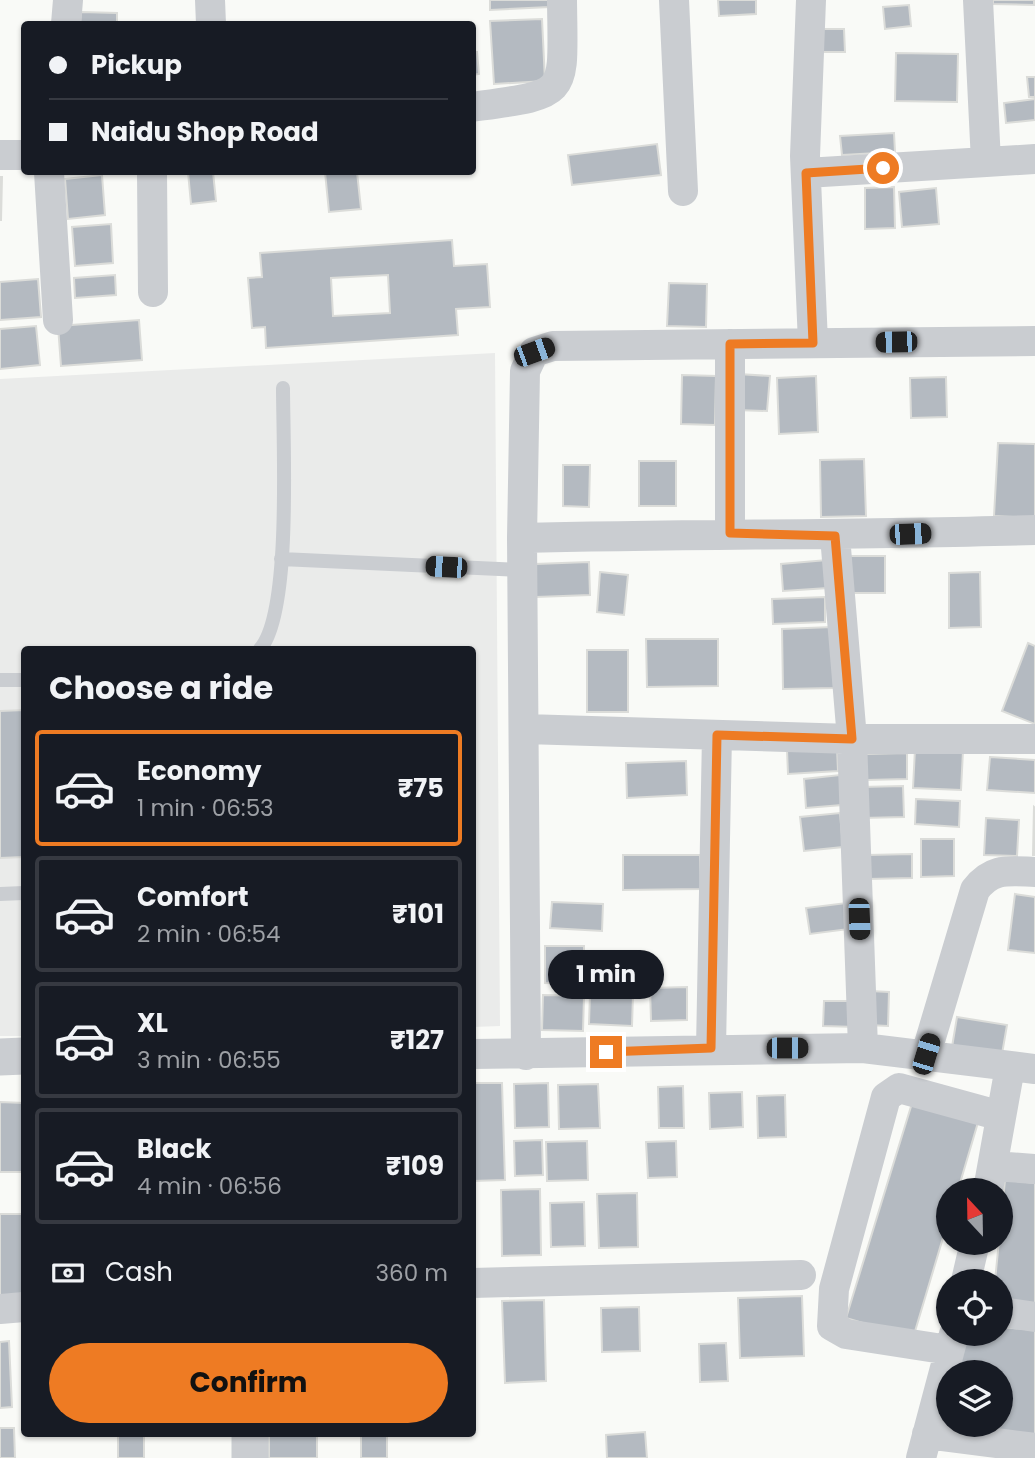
<!DOCTYPE html>
<html lang="en">
<head>
<meta charset="utf-8">
<style>
  body { margin:0; font-family:Poppins,sans-serif; background:#242831; color:#f1f3f6; height:100vh; display:flex; flex-direction:column; font-size:26px; white-space:nowrap }
  * { box-sizing:border-box; margin:0 }
  p { font-size:23px; color:#9ea1a6 }
  .icon { flex:none; width:38px; height:38px; fill:none; stroke:currentColor; stroke-width:2; stroke-linecap:round; stroke-linejoin:round }
  .map { position:relative; flex:1; overflow:hidden }
  .side { position:absolute; left:21px; top:646px; width:455px; height:791px; display:flex; flex-direction:column; background:#171b24; border-radius:7px; box-shadow:0 2px 5px #0004 }
  .side>* { flex:none }
  .banner { position:absolute; left:21px; top:21px; width:455px; height:154px; border-radius:7px; box-shadow:0 2px 5px #0004; display:grid; align-content:center; height:154px; padding:0 28px; background:#171b24 }
  .needle { width:46px; rotate:338deg }
  .fabs { position:absolute; left:936px; top:1178px; display:grid; gap:14px }
  .fabs a { display:grid; place-items:center; width:77px; height:77px; border-radius:50%; background:#171b24; box-shadow:0 2px 5px #0004; font-size:35px }
  .end { position:absolute; width:32px; height:32px; margin:-16px; border:9px solid #ee7b23; background:#fff; box-shadow:0 0 0 4px #fff }
  .from { border-radius:50% }
  .bubble { position:absolute; height:49px; border-radius:24px; background:#171b24; box-shadow:0 2px 5px #0004; font-size:23px; font-weight:700; line-height:49px; text-align:center }
  .car { position:absolute; width:21px; height:42px; margin:-21px -10px; border-radius:9px; box-shadow:0 0 5px 2px #0007; background:linear-gradient(#222 24%,#8ab4d8 0 40%,#222 0 76%,#8ab4d8 0 86%,#222 0) }
  .banner b { display:flex; align-items:center; gap:24px; height:66px; font-size:26px }
  .banner b+b { border-top:2px solid #363941 }
  .banner i { width:18px; height:18px; background:#f1f3f6 }
  ul { padding:0; list-style:none }
  li { display:flex; align-items:center; gap:21px; height:116px; margin:0 14px 10px; padding:0 14px; border:4px solid #363941; border-radius:7px }
  li div { flex:1 }
  li b { display:block; font-size:26px }
  li em { font-style:normal; font-weight:700 }
  li.current { border-color:#ee7b23 }
  li>.icon { width:63px; height:63px; stroke-width:1.5 }
  h2 { padding:0 28px; font-size:32px; line-height:84px }
  .pay { display:flex; align-items:center; gap:18px; height:77px; padding:0 28px; font-size:26px }
  .pay p { margin-inline-start:auto }
  .primary-button { display:flex; gap:14px; margin-top:auto; padding:14px 28px }
  .primary-button a { flex:1; height:80px; border-radius:42px; background:#ee7b23; color:#111; font-size:28px; font-weight:700; line-height:80px; text-align:center }
  .map>svg:first-child { display:block }
</style>
</head>
<body>
<div class="map">
<svg width="1035" height="1458" viewBox="0 0 1035 1458">
  <rect width="100%" height="100%" fill="#f9faf7"/>
  <!-- built -->
  <path fill="#eaebea" d="M495,353L500,1026L473,1027L472,649H24V1036H0V379Z"/>
  <!-- building -->
  <path fill="#b4bac1" stroke="#dbdcd9" stroke-width="2" fill-rule="evenodd" d="M490,0H548L549,7L490,10Z
    M718,0H756V14L719,16Z
    M993,0H1034V5L993,4Z
    M909,5L911,26L885,29L883,7Z
    M81,12L117,13V24H80Z
    M542,19L545,81L494,84L490,21Z
    M822,29H844L845,52H823Z
    M472,52H477L479,74L472,75Z
    M896,53L958,54L957,102L895,101Z
    M1027,77H1035V97H1029Z
    M1035,99V120L1006,123L1004,103Z
    M894,133L895,152L842,155L840,136Z
    M657,144L661,175L572,185L568,155Z
    M188,172H213L216,201L191,204Z
    M325,172H357L361,209L329,212Z
    M102,175L105,215L68,219L65,179Z
    M0,177H2L1,220H0Z
    M894,187L895,228L865,229V188Z
    M936,188L939,224L902,227L899,192Z
    M111,224L113,263L75,266L72,227Z
    M452,240L454,266L487,264L490,307L456,309L458,335L266,348L265,327L252,328L248,278L262,277L260,253ZM388,275L390,313L333,316L331,278Z
    M115,275L116,295L75,298L74,278Z
    M38,279L41,317L0,320V282Z
    M669,283L707,284L706,327L667,326Z
    M139,320L142,360L61,366L58,326Z
    M36,326L40,365L0,369V329Z
    M738,374L770,376L767,411L736,410Z
    M682,375L716,376L715,425L681,424Z
    M816,376L818,432L779,434L777,378Z
    M946,377L947,417L911,418L910,378Z
    M998,443L1035,444V518L994,516Z
    M864,459L866,516L821,517L820,460Z
    M639,461H676V506H639Z
    M563,465H590L589,507L563,506Z
    M842,556H885V593H842Z
    M827,560L828,588L783,591L781,564Z
    M589,562L590,595L536,597L535,564Z
    M600,572L628,575L624,615L597,612Z
    M980,572L981,627L949,628V573Z
    M825,597V622L773,624L772,599Z
    M832,627L834,688L783,689L782,629Z
    M646,639H718V686L647,687Z
    M1028,643L1035,646V724L1002,711Z
    M587,650H628V712H587Z
    M24,710V857L0,858V711Z
    M837,747L838,771L788,774L787,750Z
    M915,749L963,751L961,790L913,788Z
    M907,753V779L866,780L865,754Z
    M990,757L1035,760V793L987,790Z
    M686,761L687,795L627,798L626,763Z
    M840,775L842,805L806,808L804,779Z
    M903,786L904,817L862,818L861,787Z
    M916,799L960,801L959,827L915,824Z
    M1034,807L1035,808V855H1033Z
    M840,813L843,847L804,851L800,817Z
    M986,818L1019,820L1017,856L984,855Z
    M921,839H954V876L921,877Z
    M912,854V878L868,879V855Z
    M623,855H700L701,889L623,890Z
    M1015,894L1035,897V953L1008,950Z
    M552,902L603,904L602,931L550,928Z
    M854,902L857,928L810,934L806,908Z
    M545,946H584V984L545,983Z
    M591,962L634,963L632,1026L589,1024Z
    M687,987V1020L651,1021L650,988Z
    M870,991L889,992L888,1026L868,1025Z
    M543,995L584,996L583,1031L542,1030Z
    M824,1001H857V1027L823,1026Z
    M957,1017L1007,1025L1002,1054L952,1047Z
    M472,1083H502L505,1180L472,1181Z
    M548,1083L549,1127L515,1128L514,1084Z
    M598,1084L600,1128L559,1129L558,1085Z
    M683,1086L684,1128H659L658,1087Z
    M742,1092L743,1127L710,1129L709,1093Z
    M785,1095L786,1137L758,1138L757,1096Z
    M913,1100L979,1119L958,1190H948V1221L913,1338L846,1318Z
    M0,1102L24,1103V1172H0Z
    M542,1140L543,1175L515,1176L514,1141Z
    M587,1141L588,1180L547,1181L546,1142Z
    M676,1141L677,1177L648,1178L646,1142Z
    M1005,1180L1035,1183V1308L1001,1305V1281H995Z
    M540,1189L541,1255L502,1256L501,1190Z
    M637,1193L638,1247L599,1248L597,1194Z
    M584,1202L585,1246L551,1247L550,1203Z
    M0,1214H24V1295L0,1296Z
    M802,1296L804,1356L740,1358L738,1298Z
    M544,1300L546,1381L505,1383L502,1301Z
    M639,1307L640,1351L602,1352L601,1308Z
    M1001,1327L1035,1330V1438L955,1424H1001V1372H959L962,1334H1001Z
    M9,1341L12,1407L0,1408V1342Z
    M726,1343L728,1381L700,1382L699,1344Z
    M0,1428H14L15,1458H0Z
    M645,1432L647,1458H607L606,1435Z
    M118,1433H144V1458H118Z
    M269,1433H317V1458H269Z
    M361,1433H387V1458H361Z"/>
  <g fill="none" stroke-linecap="round" stroke-linejoin="round">
    <!-- service -->
    <path stroke="#cacdd1" stroke-width="14" d="M281,559L522,570
      M260,649C292,613 283,443 283,388
      M0,680H24
      M0,894L24,893"/>
    <!-- minor -->
    <path stroke="#cacdd1" stroke-width="30" d="M210,0L211,24
      M674,0L683,191
      M811,0L805,156L813,343
      M66,24L68,0
      M472,107C571,93 563,98 562,0
      M0,155H24
      M986,162L1035,159
      M49,172L58,320
      M152,172L153,292
      M806,173L986,162L978,0
      M730,344V533
      M835,536L852,739L863,1048
      M522,538C693,534 864,535 1035,530
      M525,729L852,739H1035
      M711,1048L717,735
      M472,1054L863,1048L1035,1069
      M926,1054L975,890C992,867 1009,871 1035,872
      M526,1055L522,538L525,371L534,352L553,346L1035,341
      M994,1166L1035,1169
      M988,1190L1010,1067
      M966,1281L975,1242
      M472,1283L801,1275
      M0,1309L24,1307
      M1001,1312L1035,1317
      M949,1350L846,1334L832,1326L834,1289L886,1097L899,1088L1001,1116
      M927,1434L1035,1448
      M921,1458L954,1334"/>
    <!-- tertiary -->
    <path stroke="#cacdd1" stroke-width="37" d="M0,1057L24,1056
      M250,1433V1458"/>
  </g>
  <g fill="none" stroke-linecap="round" stroke-linejoin="round">
    <!-- route -->
    <path stroke="#ee7b23" stroke-width="9" d="M606,1052L711,1048L717,735L852,739L835,536L730,533V344L813,343L806,173L883,168"/>
  </g>
</svg>
<div class="fabs">
<a><svg class="needle" viewBox="-14 -14 28 28"><path d="M0-13l5 13h-10z" fill="#e53935"/><path d="M0 13l5-13h-10z" fill="#9ea1a6"/></svg></a>
<a><svg class="icon" aria-label="locate" viewBox="0 0 24 24"><circle cx="12" cy="12" r="6"/><path d="M12 2v4M12 18v4M2 12h4M18 12h4"/></svg></a>
<a><svg class="icon" aria-label="layers" viewBox="0 0 24 24"><path d="M12 4l9 5-9 5-9-5zM3 14l9 5 9-5"/></svg></a>
</div>
<i class="end from" style="left:883px;top:168px"></i>
<i class="end" style="left:606px;top:1052px"></i>
<div class="bubble" style="left:548px;top:950px;width:116px">1 min</div>
<i class="car" style="left:896px;top:342px;rotate:269deg"></i>
<i class="car" style="left:534px;top:352px;rotate:70deg"></i>
<i class="car" style="left:910px;top:534px;rotate:88deg"></i>
<i class="car" style="left:446px;top:567px;rotate:273deg"></i>
<i class="car" style="left:859px;top:919px;rotate:178deg"></i>
<i class="car" style="left:787px;top:1048px;rotate:90deg"></i>
<i class="car" style="left:926px;top:1054px;rotate:17deg"></i>
<div class="banner">
<b><i class="from"></i>Pickup</b>
<b><i></i>Naidu Shop Road</b>
</div>
<section class="side">
<h2>Choose a ride</h2>
<ul>
<li class="current"><svg class="icon" aria-label="car" viewBox="0 0 24 24"><path d="M5 17H2v-5l4-1 3-4h7l3 4 3 1v5h-3M9 17h6M6 11h13"/><circle cx="7" cy="17" r="2"/><circle cx="17" cy="17" r="2"/></svg><div><b>Economy</b><p>1 min · 06:53</p></div><em>₹75</em></li>
<li><svg class="icon" aria-label="car" viewBox="0 0 24 24"><path d="M5 17H2v-5l4-1 3-4h7l3 4 3 1v5h-3M9 17h6M6 11h13"/><circle cx="7" cy="17" r="2"/><circle cx="17" cy="17" r="2"/></svg><div><b>Comfort</b><p>2 min · 06:54</p></div><em>₹101</em></li>
<li><svg class="icon" aria-label="car" viewBox="0 0 24 24"><path d="M5 17H2v-5l4-1 3-4h7l3 4 3 1v5h-3M9 17h6M6 11h13"/><circle cx="7" cy="17" r="2"/><circle cx="17" cy="17" r="2"/></svg><div><b>XL</b><p>3 min · 06:55</p></div><em>₹127</em></li>
<li><svg class="icon" aria-label="car" viewBox="0 0 24 24"><path d="M5 17H2v-5l4-1 3-4h7l3 4 3 1v5h-3M9 17h6M6 11h13"/><circle cx="7" cy="17" r="2"/><circle cx="17" cy="17" r="2"/></svg><div><b>Black</b><p>4 min · 06:56</p></div><em>₹109</em></li>
</ul>
<div class="pay"><svg class="icon" aria-label="cash" viewBox="0 0 24 24"><path d="M3 7h18v10H3z"/><circle cx="12" cy="12" r="2"/></svg>Cash<p>360 m</p></div>
<div class="primary-button"><a>Confirm</a></div>
</section>
</div>
</body>
</html>
